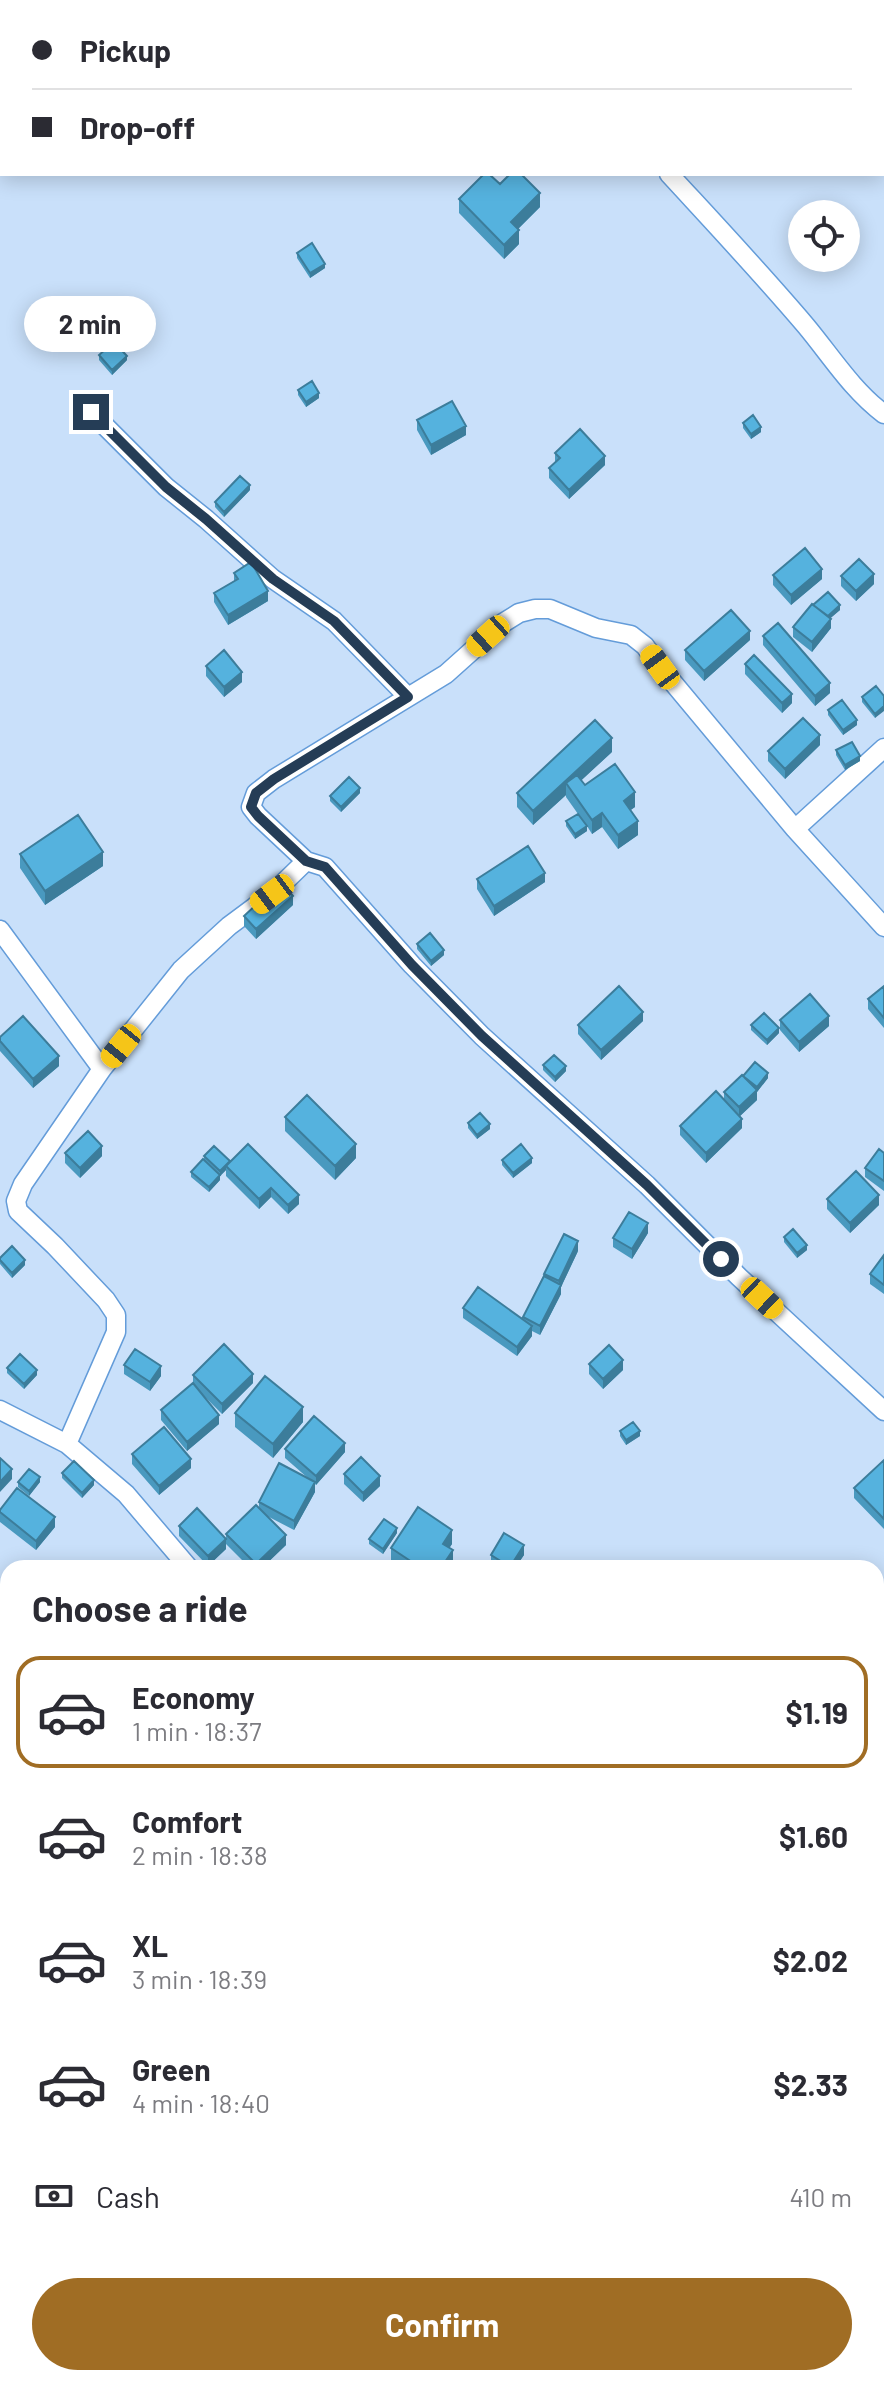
<!DOCTYPE html>
<html lang="en">
<head>
<meta charset="utf-8">
<style>
  body { margin:0; font-family:Barlow,sans-serif; background:#f7f7f7; color:#2b2b33; height:100vh; display:flex; flex-direction:column; font-size:30px; white-space:nowrap }
  * { box-sizing:border-box; margin:0 }
  p { font-size:26px; color:#7c7c81 }
  .icon { flex:none; width:44px; height:44px; fill:none; stroke:currentColor; stroke-width:2; stroke-linecap:round; stroke-linejoin:round }
  .map { position:relative; flex:1; overflow:hidden }
  .side { position:absolute; left:0px; top:1560px; width:884px; height:826px; display:flex; flex-direction:column; background:#fff; border-radius:24px 24px 0 0; box-shadow:0 4px 20px #0003 }
  .side>* { flex:none }
  .top-card { position:absolute; left:0px; top:0px; width:884px; height:176px; box-shadow:0 4px 20px #0003; display:grid; align-content:center; height:176px; padding:0 32px; background:#fff }
  .tools { position:absolute; left:788px; top:200px; display:grid; gap:16px }
  .tools a { display:grid; place-items:center; width:72px; height:72px; border-radius:50%; background:#fff; box-shadow:0 4px 20px #0003; font-size:40px }
  .end { position:absolute; width:36px; height:36px; margin:-18px; border:10px solid #253d56; background:#fff; box-shadow:0 0 0 4px #fff }
  .from { border-radius:50% }
  .bubble { position:absolute; height:56px; border-radius:28px; background:#fff; box-shadow:0 4px 20px #0003; font-size:26px; font-weight:700; line-height:56px; text-align:center }
  .car { position:absolute; width:24px; height:48px; margin:-24px -12px; border-radius:10px; box-shadow:0 0 6px 2px #0007; background:linear-gradient(#f5c518 24%,#345 0 40%,#f5c518 0 76%,#345 0 86%,#f5c518 0) }
  .top-card b { display:flex; align-items:center; gap:28px; height:76px; font-size:30px }
  .top-card b+b { border-top:2px solid #e1e1e2 }
  .top-card i { width:20px; height:20px; background:#2b2b33 }
  ul { padding:0; list-style:none }
  li { display:flex; align-items:center; gap:24px; height:112px; margin:0 16px 12px; padding:0 16px; border:4px solid transparent; border-radius:24px }
  li div { flex:1 }
  li b { display:block; font-size:30px }
  li em { font-style:normal; font-weight:700 }
  li.selected { border-color:#a06d24 }
  li>.icon { width:72px; height:72px; stroke-width:1.5 }
  h2 { padding:0 32px; font-size:36px; line-height:96px }
  .pay { display:flex; align-items:center; gap:20px; height:88px; padding:0 32px; font-size:30px }
  .pay p { margin-inline-start:auto }
  .button { display:flex; gap:16px; margin-top:auto; padding:16px 32px }
  .button a { flex:1; height:92px; border-radius:48px; background:#a06d24; color:#fff; font-size:32px; font-weight:700; line-height:92px; text-align:center }
  .map>svg:first-child { display:block }
</style>
</head>
<body>
<div class="map">
<svg width="884" height="2385" viewBox="0 0 884 2385">
  <rect width="100%" height="100%" fill="#c9e0fa"/>
  <g fill="none" stroke-linecap="round" stroke-linejoin="round">
    <defs>
      <path id="minor" d="M669,174C715,224 762,274 806,326C831,356 852,390 884,414
        M91,412L166,487L206,519L273,579L334,621L408,697
        M795,829L884,748
        M306,861L325,867L412,965L482,1036L647,1185L739,1277L884,1411
        M0,930L102,1069
        M0,1410L67,1444L126,1494L189,1568
        M67,1444L116,1332V1315L106,1300L55,1246L18,1211L16,1201L23,1184L102,1069L181,970L229,926L272,894L306,861L258,816L251,807L256,793L274,779L446,674L503,623L519,613L535,609H550L596,628L631,635L645,646L660,667L795,829L884,927
        M876,1870L884,1873
        M0,2355L8,2359
        M46,2378L59,2385
        M865,2378L869,2385
        M300,2385L302,2378"/>
    </defs>
    <!-- minor casing -->
    <use href="#minor" stroke="#649cd9" stroke-width="21"/>
    <!-- minor -->
    <use href="#minor" stroke="#fff" stroke-width="18"/>
  </g>
  <!-- wall -->
  <path fill="#4999bf" d="M500,184L540,207L518,229L519,244L504,259L459,213V199Z
    M297,253L325,268L310,278L297,258Z
    M113,335L133,340L122,350L113,340Z
    M99,355L127,360L112,375L99,360Z
    M298,390L319,398L306,407L298,395Z
    M417,420L466,435L431,455L417,430Z
    M743,423L761,432L751,439L743,428Z
    M555,453L605,465L569,499L549,478V468L555,463Z
    M250,490L224,517L215,507V502Z
    M234,573L268,601L228,625L214,602V593L234,581Z
    M773,575L822,579L791,605L773,585Z
    M841,576L874,584L856,601L841,586Z
    M813,605L840,610L830,618L831,628L812,652L793,637V627Z
    M763,636L830,693L815,706L763,645Z
    M750,640L704,681L685,660V650Z
    M745,664L792,703L782,713L745,674Z
    M206,666L242,682L224,697L206,676Z
    M884,696L875,718L862,702V697Z
    M828,710L857,725L843,735L828,715Z
    M820,745L785,779L768,761V751Z
    M836,750L860,761L845,770L836,755Z
    M612,752L581,780L585,785L635,807L630,810L638,835L618,849L602,827L592,834L587,826V831L575,839L566,826V821L578,814L566,797V795L533,825L517,807V793Z
    M360,793L341,812L330,801V796Z
    M20,854L103,866L45,905L20,868Z
    M477,879L545,882L494,916L477,889Z
    M293,905L256,939L244,926V916Z
    M417,944L444,955L431,966L417,949Z
    M884,986V1028L868,1009V999Z
    M780,1020L829,1026L799,1052L780,1030Z
    M643,1021L601,1060L578,1034V1025Z
    M751,1025L779,1033L767,1045L751,1030Z
    M0,1037L59,1066L33,1088L0,1051Z
    M543,1065L566,1071L555,1082L543,1070Z
    M743,1076L768,1078L757,1092V1100L740,1116L742,1128L706,1163L680,1135V1126L724,1100V1092Z
    M285,1117L356,1158L335,1180L285,1131Z
    M468,1123L490,1129L477,1139L468,1128Z
    M65,1153L102,1156L80,1178L65,1163Z
    M884,1153V1191L865,1177V1168Z
    M204,1156L230,1161L299,1204L288,1214L271,1197L259,1209L226,1176V1170L220,1176V1180L209,1192L191,1177V1172L204,1161Z
    M502,1160L532,1163L513,1178L502,1165Z
    M827,1199L879,1205L850,1233L827,1209Z
    M648,1233L632,1259L613,1247V1238Z
    M784,1237L807,1250L797,1258L784,1242Z
    M578,1251L561,1287V1294L540,1335L532,1331V1336L517,1356L463,1318V1308L523,1319V1317L544,1274Z
    M884,1255V1294L870,1284V1274Z
    M0,1258L25,1265L12,1278L0,1264Z
    M589,1364L623,1370L603,1389L589,1374Z
    M124,1365L161,1376L150,1391L124,1374Z
    M7,1368L37,1375L24,1389L7,1373Z
    M193,1375L253,1383L222,1414L199,1391L219,1424L187,1451L161,1420V1410L193,1383Z
    M235,1413L303,1422L273,1458L235,1427Z
    M620,1431L640,1436L626,1445L620,1436Z
    M285,1449L345,1452L316,1485L315,1484V1492L294,1530L267,1516L286,1545L262,1568H250L226,1544V1549L208,1566L179,1536V1526L226,1539V1534L259,1508V1502L309,1479L285,1458Z
    M132,1454L191,1468L159,1495L132,1464Z
    M884,1460V1529L854,1498V1488Z
    M62,1473L94,1485L82,1498L62,1478Z
    M344,1474L380,1486L363,1502L344,1484Z
    M18,1482H40L29,1496L18,1487Z
    M0,1510L55,1527L36,1550L0,1522Z
    M397,1533L383,1554L369,1544V1539Z
    M452,1544L449,1548L453,1565L451,1568H400L391,1562V1548Z
    M491,1555H524L515,1568H495L491,1565Z
    M884,1986V2011L876,2001V1992Z
    M880,2065L879,2134L876,2130V2068Z
    M876,2330L881,2337L884,2334V2373L880,2376L876,2371Z
    M316,2378H406L409,2385H328Z
    M729,2378H752L749,2385H745Z"/>
  <!-- shaded-wall -->
  <path fill="#3c7d9b" d="M540,193V207L511,236V222Z
    M519,230V244L504,259V245Z
    M325,264V268L310,278V273Z
    M133,335V340L122,350V345Z
    M127,356V360L112,375V370Z
    M319,393V398L306,407V402Z
    M466,426V435L431,455V445Z
    M761,427V432L751,439V434Z
    M605,456V465L569,499V490Z
    M250,485V490L224,517V512Z
    M822,569V579L791,605V595Z
    M874,574V584L856,601V591Z
    M268,591V601L228,625V615Z
    M840,605V610L825,623V618Z
    M831,619V628L812,652V642Z
    M750,631V640L704,681V671Z
    M242,672V682L224,697V687Z
    M830,683V693L815,706V696Z
    M792,694V703L782,713V703Z
    M884,706V711L875,718V714Z
    M857,720V725L843,735V730Z
    M820,735V745L785,779V769Z
    M612,738V752L571,790L566,783V795L533,825V811Z
    M860,756V761L845,770V765Z
    M360,788V793L341,812V807Z
    M635,792V807L624,815V801Z
    M602,813V827L592,834V820Z
    M638,821V835L618,849V835Z
    M587,826V831L575,839V834Z
    M103,852V866L45,905V891Z
    M545,873V882L494,916V906Z
    M293,896V905L256,939V929Z
    M444,950V955L431,966V961Z
    M643,1012V1021L601,1060V1050Z
    M829,1016V1026L799,1052V1042Z
    M779,1028V1033L767,1045V1040Z
    M59,1056V1066L33,1088V1079Z
    M566,1066V1071L555,1082V1077Z
    M768,1073V1078L757,1092V1087Z
    M757,1090V1100L739,1117V1107Z
    M742,1119V1128L706,1163V1153Z
    M490,1124V1129L477,1139V1135Z
    M356,1144V1158L335,1180V1166Z
    M102,1146V1156L80,1178V1168Z
    M532,1158V1163L513,1178V1173Z
    M230,1161L226,1166V1170L220,1176V1171Z
    M220,1175V1180L209,1192V1187Z
    M271,1188V1197L259,1209V1199Z
    M299,1195V1204L288,1214V1205Z
    M879,1195V1205L850,1233V1223Z
    M648,1223V1233L632,1259V1249Z
    M578,1241V1251L561,1287V1294L540,1335V1326L559,1289V1281Z
    M807,1245V1250L797,1258V1253Z
    M25,1260V1265L12,1278V1273Z
    M532,1326V1336L517,1356V1347Z
    M623,1360V1370L603,1389V1379Z
    M161,1366V1376L150,1391V1382Z
    M37,1370V1375L24,1389V1384Z
    M253,1374V1383L222,1414V1404Z
    M303,1407V1422L273,1458V1444Z
    M219,1415V1424L187,1451V1442Z
    M640,1431V1436L626,1445V1440Z
    M345,1443V1452L316,1485V1476Z
    M191,1459V1468L159,1495V1486Z
    M12,1469V1479L0,1492V1482Z
    M380,1476V1486L363,1502V1493Z
    M40,1477V1482L29,1496V1491Z
    M94,1480V1485L82,1498V1493Z
    M315,1482V1492L294,1530V1521Z
    M55,1517V1527L36,1550V1541Z
    M397,1528V1533L383,1554V1549Z
    M452,1530V1544L443,1558V1544Z
    M286,1535V1545L262,1568H256V1564Z
    M226,1539V1549L208,1566V1556Z
    M524,1545V1555L515,1568H510Z
    M453,1550V1565L451,1568H441Z
    M884,1662V1672L876,1680V1670Z
    M7,1664V1674L0,1681V1671Z
    M883,1703V1708L876,1719V1714Z
    M884,2121V2131L879,2134V2125Z
    M884,2363V2373L880,2376V2366Z"/>
  <!-- building -->
  <path fill="#55b2de" stroke="#3c7d9b" stroke-width="2" d="M484,174H489L500,184L510,174H521L540,193L511,222L519,230L504,245L459,199Z
    M312,243L325,264L310,273L297,253Z
    M125,325L133,335L122,345L113,335Z
    M114,342L127,356L112,370L99,355Z
    M312,381L319,393L306,402L298,390Z
    M452,401L466,426L431,445L417,420Z
    M753,415L761,427L751,434L743,423Z
    M580,429L605,456L569,490L549,468L560,458L555,453Z
    M240,476L250,485L224,512L215,502Z
    M805,548L822,569L791,595L773,575Z
    M859,559L874,574L856,591L841,576Z
    M251,562L268,591L228,615L214,593L238,579L234,573Z
    M828,592L840,605L828,616L813,605Z
    M812,604L831,619L812,642L793,627Z
    M731,610L750,631L704,671L685,650Z
    M778,623L830,683L815,696L763,636Z
    M224,650L242,672L224,687L206,666Z
    M754,655L792,694L782,703L745,664Z
    M876,686L884,696V706L875,714L862,697Z
    M842,700L857,720L843,730L828,710Z
    M803,718L820,735L785,769L768,751Z
    M595,720L612,738L533,811L517,793Z
    M852,742L860,756L845,765L836,750Z
    M615,764L635,792L624,801L638,821L618,835L602,813L592,820L566,783L577,775L585,785Z
    M349,777L360,788L341,807L330,796Z
    M578,814L587,826L575,834L566,821Z
    M78,815L103,852L45,891L20,854Z
    M528,846L545,873L494,906L477,879Z
    M281,882L293,896L256,929L244,916Z
    M430,933L444,950L431,961L417,944Z
    M619,986L643,1012L601,1050L578,1025Z
    M884,986V1018L868,999Z
    M810,994L829,1016L799,1042L780,1020Z
    M764,1013L779,1028L767,1040L751,1025Z
    M23,1016L59,1056L33,1079L0,1041V1037Z
    M554,1055L566,1066L555,1077L543,1065Z
    M755,1062L768,1073L757,1087L743,1076Z
    M742,1075L757,1090L739,1107L724,1092Z
    M716,1091L742,1119L706,1153L680,1126Z
    M307,1095L356,1144L335,1166L285,1117Z
    M480,1113L490,1124L477,1135L468,1123Z
    M88,1131L102,1146L80,1168L65,1153Z
    M248,1144L299,1195L288,1205L271,1188L259,1199L226,1166Z
    M521,1144L532,1158L513,1173L502,1160Z
    M214,1146L230,1161L220,1171L204,1156Z
    M879,1149L884,1153V1181L865,1168Z
    M203,1159L220,1175L209,1187L191,1172Z
    M856,1171L879,1195L850,1223L827,1199Z
    M629,1212L648,1223L632,1249L613,1238Z
    M793,1229L807,1245L797,1253L784,1237Z
    M564,1234L578,1241L559,1281L544,1274Z
    M12,1246L25,1260L12,1273L0,1260V1258Z
    M884,1255V1285L870,1274Z
    M544,1276L561,1285L540,1326L523,1317Z
    M478,1287L532,1326L517,1347L463,1308Z
    M224,1344L253,1374L222,1404L193,1375Z
    M609,1345L623,1360L603,1379L589,1364Z
    M135,1349L161,1366L150,1382L124,1365Z
    M20,1354L37,1370L24,1384L7,1368Z
    M265,1376L303,1407L273,1444L235,1413Z
    M193,1383L219,1415L187,1442L161,1410Z
    M314,1416L345,1443L316,1476L285,1449Z
    M633,1422L640,1431L626,1440L620,1431Z
    M164,1427L191,1459L159,1486L132,1454Z
    M361,1457L380,1476L363,1493L344,1474Z
    M0,1458L12,1469L0,1482Z
    M884,1460V1519L854,1488Z
    M74,1461L94,1480L82,1493L62,1473Z
    M279,1463L315,1482L294,1521L259,1502Z
    M29,1469L40,1477L29,1491L18,1482Z
    M17,1488L55,1517L36,1541L0,1512V1510Z
    M256,1505L286,1535L256,1564L226,1534Z
    M418,1507L452,1530L443,1544L453,1550L441,1568H421L391,1548Z
    M197,1508L226,1539L208,1556L179,1526Z
    M384,1519L397,1528L383,1549L369,1539Z
    M504,1533L524,1545L510,1567L491,1555Z
    M876,1641L884,1649V1662L876,1670Z
    M0,1657L7,1664L0,1671Z
    M876,1699L883,1703L876,1714Z
    M0,1725H4V1743H0Z
    M876,1875L884,1878L879,1894L876,1893Z
    M884,1986V2006L876,1996V1992Z
    M880,2065L884,2069V2121L879,2125L876,2120V2068Z
    M876,2330L881,2337L884,2334V2363L880,2366L876,2361Z
    M185,2378H217L213,2385H181Z
    M341,2378H406L409,2379L406,2385H353Z
    M273,2379L283,2385H268Z"/>
  <g fill="none" stroke-linecap="round" stroke-linejoin="round">
    <!-- route -->
    <path stroke="#253d56" stroke-width="10" d="M91,412L166,487L206,519L273,579L334,621L408,697L274,779L256,793L251,807L258,816L306,861L325,867L412,965L482,1036L647,1185L721,1259"/>
  </g>
</svg>
<div class="tools">
<a><svg class="icon" aria-label="locate" viewBox="0 0 24 24"><circle cx="12" cy="12" r="6"/><path d="M12 2v4M12 18v4M2 12h4M18 12h4"/></svg></a>
</div>
<i class="end from" style="left:721px;top:1259px"></i>
<i class="end" style="left:91px;top:412px"></i>
<div class="bubble" style="left:24px;top:296px;width:132px">2 min</div>
<i class="car" style="left:488px;top:636px;rotate:228deg"></i>
<i class="car" style="left:660px;top:667px;rotate:324deg"></i>
<i class="car" style="left:272px;top:894px;rotate:233deg"></i>
<i class="car" style="left:121px;top:1046px;rotate:219deg"></i>
<i class="car" style="left:762px;top:1298px;rotate:133deg"></i>
<div class="top-card">
<b><i class="from"></i>Pickup</b>
<b><i></i>Drop-off</b>
</div>
<section class="side">
<h2>Choose a ride</h2>
<ul>
<li class="selected"><svg class="icon" aria-label="car" viewBox="0 0 24 24"><path d="M5 17H2v-5l4-1 3-4h7l3 4 3 1v5h-3M9 17h6M6 11h13"/><circle cx="7" cy="17" r="2"/><circle cx="17" cy="17" r="2"/></svg><div><b>Economy</b><p>1 min · 18:37</p></div><em>$1.19</em></li>
<li><svg class="icon" aria-label="car" viewBox="0 0 24 24"><path d="M5 17H2v-5l4-1 3-4h7l3 4 3 1v5h-3M9 17h6M6 11h13"/><circle cx="7" cy="17" r="2"/><circle cx="17" cy="17" r="2"/></svg><div><b>Comfort</b><p>2 min · 18:38</p></div><em>$1.60</em></li>
<li><svg class="icon" aria-label="car" viewBox="0 0 24 24"><path d="M5 17H2v-5l4-1 3-4h7l3 4 3 1v5h-3M9 17h6M6 11h13"/><circle cx="7" cy="17" r="2"/><circle cx="17" cy="17" r="2"/></svg><div><b>XL</b><p>3 min · 18:39</p></div><em>$2.02</em></li>
<li><svg class="icon" aria-label="car" viewBox="0 0 24 24"><path d="M5 17H2v-5l4-1 3-4h7l3 4 3 1v5h-3M9 17h6M6 11h13"/><circle cx="7" cy="17" r="2"/><circle cx="17" cy="17" r="2"/></svg><div><b>Green</b><p>4 min · 18:40</p></div><em>$2.33</em></li>
</ul>
<div class="pay"><svg class="icon" aria-label="cash" viewBox="0 0 24 24"><path d="M3 7h18v10H3z"/><circle cx="12" cy="12" r="2"/></svg>Cash<p>410 m</p></div>
<div class="button"><a>Confirm</a></div>
</section>
</div>
</body>
</html>
